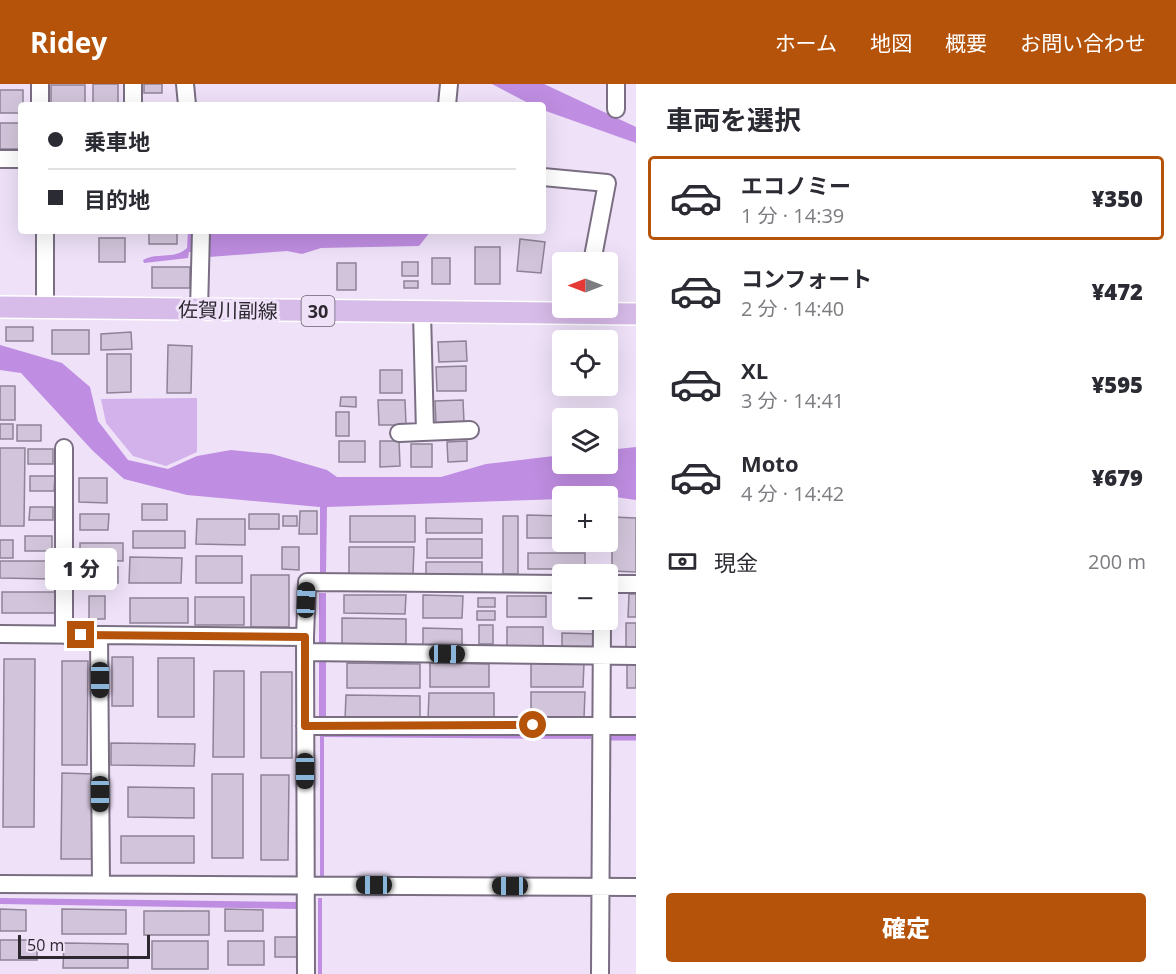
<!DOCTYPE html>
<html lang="ja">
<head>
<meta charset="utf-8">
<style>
  body { margin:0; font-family:"Open Sans","Noto Sans JP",sans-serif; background:#f7f7f7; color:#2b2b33; height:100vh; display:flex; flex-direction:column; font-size:22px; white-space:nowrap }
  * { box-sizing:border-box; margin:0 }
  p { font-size:20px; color:#7c7c81 }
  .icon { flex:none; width:33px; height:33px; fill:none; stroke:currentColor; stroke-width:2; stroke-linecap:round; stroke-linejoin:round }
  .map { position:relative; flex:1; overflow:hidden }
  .side { display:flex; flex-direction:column; background:#fff; width:540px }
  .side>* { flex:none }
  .guide { position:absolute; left:18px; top:18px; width:528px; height:132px; border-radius:6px; box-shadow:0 6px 24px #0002; display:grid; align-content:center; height:132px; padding:0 30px; background:#fff }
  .needle { width:39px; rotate:270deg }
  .tools { position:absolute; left:552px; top:168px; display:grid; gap:12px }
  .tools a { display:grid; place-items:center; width:66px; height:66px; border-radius:6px; background:#fff; box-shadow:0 6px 24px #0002; font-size:30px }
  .scale { position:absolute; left:18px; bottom:15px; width:132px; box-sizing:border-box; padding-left:6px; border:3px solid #2d2830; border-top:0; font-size:16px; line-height:21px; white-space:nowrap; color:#2d2830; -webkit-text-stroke:4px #eee1f8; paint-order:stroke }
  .end { position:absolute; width:27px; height:27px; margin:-14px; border:8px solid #b45309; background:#fff; box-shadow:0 0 0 3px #fff }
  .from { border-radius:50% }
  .bubble { position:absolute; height:42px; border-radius:6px; background:#fff; box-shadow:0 6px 24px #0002; font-size:20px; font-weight:800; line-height:42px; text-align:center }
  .car { position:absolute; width:18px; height:36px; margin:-18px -9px; border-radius:8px; box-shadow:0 0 4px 2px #0007; background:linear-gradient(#222 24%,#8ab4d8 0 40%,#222 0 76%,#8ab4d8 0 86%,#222 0) }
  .guide b { display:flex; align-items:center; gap:21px; height:57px; font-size:22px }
  .guide b+b { border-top:2px solid #e1e1e2 }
  .guide i { width:15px; height:15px; background:#2b2b33 }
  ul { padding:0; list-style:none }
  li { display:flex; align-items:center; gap:18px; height:84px; margin:0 12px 9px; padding:0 18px; border:3px solid transparent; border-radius:6px }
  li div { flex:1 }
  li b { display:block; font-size:22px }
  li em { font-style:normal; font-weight:800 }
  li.on { border-color:#b45309 }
  li>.icon { width:54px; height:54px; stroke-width:1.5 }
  h2 { padding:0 30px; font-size:27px; line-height:72px }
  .pay { display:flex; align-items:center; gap:15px; height:66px; padding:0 30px; font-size:22px }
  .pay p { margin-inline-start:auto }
  .action { display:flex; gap:12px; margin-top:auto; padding:12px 30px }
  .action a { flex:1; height:69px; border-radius:6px; background:#b45309; color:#fff; font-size:24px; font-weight:800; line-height:69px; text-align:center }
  header { display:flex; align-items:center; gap:36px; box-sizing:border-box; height:84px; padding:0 30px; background:#b45309; color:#fff }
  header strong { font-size:28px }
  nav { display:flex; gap:33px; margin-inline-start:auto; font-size:21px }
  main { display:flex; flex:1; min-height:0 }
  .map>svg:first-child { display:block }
</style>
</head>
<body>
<header>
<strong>Ridey</strong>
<nav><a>ホーム</a><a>地図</a><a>概要</a><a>お問い合わせ</a></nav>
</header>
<main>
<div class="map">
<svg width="636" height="890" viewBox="0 0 636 890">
  <rect width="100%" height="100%" fill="#eee1f8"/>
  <!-- green -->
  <path fill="#d3b2eb" d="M197,314V368L166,382L133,372L106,339L101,315Z"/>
  <!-- water -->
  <path fill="#bf8de1" d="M492,0H544L636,43V59L543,26V21H532Z
    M188,147H191L192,150H209L210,147H431L419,162L321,164L302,170L287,167L209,173L208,168H189L188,174L144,179L143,176C156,168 175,176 187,164Z
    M0,261L62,279L90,303L98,337L128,376L168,385L197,372L231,366L272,370L327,386L337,393H441L486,380L562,371V380H608V366L636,363V416L608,412H562V415L327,423L326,490H320V423L187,411L124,395L93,367L21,289L0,286Z
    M319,509H326V633H319Z
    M320,649L591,652V655L324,653V792H320Z
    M0,814L298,818V825L0,820Z
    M318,814H322V890H318Z"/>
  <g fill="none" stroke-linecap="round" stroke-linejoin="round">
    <!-- stream -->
    <path stroke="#bf8de1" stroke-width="5" d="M611,654H636"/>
  </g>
  <!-- building -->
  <path fill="#d2c5db" stroke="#8e8397" stroke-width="1.5" d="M93,0H118V21H93Z
    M144,0H162V9H144Z
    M51,1H85V21H51Z
    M0,6H23V21H21V29H0Z
    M0,39H21V65H0Z
    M149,147H177V160H149Z
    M99,154H125V178H99Z
    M520,155L545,158L541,189L517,187Z
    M475,163H500V200H475Z
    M432,174H450V200H432Z
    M402,178H418V192H402Z
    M337,179H356V206H337Z
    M152,183H190V204H152Z
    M404,197H418V204H404Z
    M6,243H33V257H6Z
    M52,246H89V270H52Z
    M131,248L132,265L101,266V250Z
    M466,257L467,277L439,278L438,258Z
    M168,261L192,262L191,309H167Z
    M107,270H131V308L107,309Z
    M466,282V307H437L436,283Z
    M380,286H402V309H380Z
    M0,302H15V336H0Z
    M341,313H356V323L340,322Z
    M378,316H405L406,341H379Z
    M463,316L464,338L436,339L435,317Z
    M336,328H349V352H336Z
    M0,340H13V355H0Z
    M17,341H41V357H17Z
    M339,357H365V378H339Z
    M380,357H399L400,382L380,383Z
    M467,357V377L448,378L447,358Z
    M411,360H432V383H411Z
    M0,364H25L24,442H0Z
    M28,365H53V380H28Z
    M30,392H55L54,407H30Z
    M79,394H107V419L79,418Z
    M142,420H167V436H142Z
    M30,423H53V436H29Z
    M300,427H317V450H299Z
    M80,430H109L108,446H80Z
    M249,430H279V445H249Z
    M527,431L562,432V454H527Z
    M283,432H297V442H283Z
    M350,432H415V458H350Z
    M503,432H518V490H503Z
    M612,433L636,434V488L612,487Z
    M426,434L482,435V449H426Z
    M197,435H245V461L196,460Z
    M133,447H185V464H133Z
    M25,452H52V467H25Z
    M427,455H482V474H427Z
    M0,456H13V474H0Z
    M80,459H123V477L80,476Z
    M282,463H299V486L282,485Z
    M349,463H414L413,490H349Z
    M528,469H585V485H528Z
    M196,472H242V499H196Z
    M130,473L182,474L181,499H129Z
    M0,477H51V495L0,494Z
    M426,478H482V492H426Z
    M78,483H118V499L78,498Z
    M251,491H289V543H251Z
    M2,508H57V529H2Z
    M629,510H636V533H628Z
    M344,511H406L405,530L344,529Z
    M423,511L463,512L462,534H423Z
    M559,511H562V525H558Z
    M89,512H105V535H89Z
    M507,512H546V533H507Z
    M195,513H244V541H195Z
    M130,514H188V539H130Z
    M478,514H495V523H478Z
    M477,527H495V536H477Z
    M559,529H562V536H596V545H558Z
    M342,534L406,535V560H342Z
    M626,539H636V565H626Z
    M479,541H493V560H479Z
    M507,543H543V564H507Z
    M423,544L462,545V564H423Z
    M562,549L597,550V566H562Z
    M112,573H133V622H112Z
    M158,574H194V633H158Z
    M4,575H35L34,743H3Z
    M62,577H88L87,681H62Z
    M627,578H636V604H627Z
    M347,579L420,580V604H347Z
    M430,579L489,580V603H430Z
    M531,579H584L583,603H531Z
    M214,587H244V673H213Z
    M261,588H292V674H261Z
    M531,608H585L584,634L531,633Z
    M429,609H494V636L428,635Z
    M346,611L420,612V635H345Z
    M111,659L195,660L194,682L111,681Z
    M62,689L95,690V775H61Z
    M212,690H243V774H212Z
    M261,691H289L288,776H261Z
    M128,703L194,704V734L128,733Z
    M121,752H194V779H121Z
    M0,825L26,826V847H0Z
    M62,825L126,826V850H62Z
    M225,825L263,826V847H225Z
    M144,827H209V851H144Z
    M275,853H302V873H275Z
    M0,856H37V876H0Z
    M152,857H208V885H152Z
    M228,857H264V881H228Z
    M64,859L128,860V884H63Z"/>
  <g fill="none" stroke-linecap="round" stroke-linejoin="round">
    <defs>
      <path id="minor" d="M40,0V21
        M133,0V21
        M185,0L187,21
        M616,0V25
        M447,21L449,0
        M0,75H21
        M543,93L607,99L592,178
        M45,224V147
        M199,226L201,147
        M422,228L425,348
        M399,349L470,346
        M608,500H636
        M0,550L305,553
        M64,551V364
        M99,551L101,800
        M305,568L636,572
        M305,642H636
        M0,800L636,803
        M306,890L305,553L307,498L562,500
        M600,890L602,536"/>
      <path id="major" d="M0,223L636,230"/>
    </defs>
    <!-- minor casing -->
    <use href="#minor" stroke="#796e82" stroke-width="20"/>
    <!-- major casing -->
    <use href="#major" stroke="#fff" stroke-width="24"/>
    <!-- minor -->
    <use href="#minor" stroke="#fff" stroke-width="16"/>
    <!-- major -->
    <use href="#major" stroke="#d7bbe9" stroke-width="21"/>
  </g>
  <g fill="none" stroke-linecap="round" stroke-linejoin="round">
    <!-- route -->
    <path stroke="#b45309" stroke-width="8" d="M81,551L305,553V642L533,641"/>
  </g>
  <g text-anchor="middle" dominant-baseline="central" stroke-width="6" stroke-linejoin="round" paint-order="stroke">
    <!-- shield labels -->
    <rect fill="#eee1f8" stroke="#67606c" stroke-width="1.5" x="301.5" y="212" width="33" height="30" rx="4.5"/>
    <g font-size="18" font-weight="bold" fill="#2d2830">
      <text x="318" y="227">30</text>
    </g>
    <!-- street labels -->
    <g font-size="20" fill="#2d2830" stroke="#eee1f8">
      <text transform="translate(228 226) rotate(1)">佐賀川副線</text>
    </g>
  </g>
</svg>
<div class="tools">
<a><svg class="needle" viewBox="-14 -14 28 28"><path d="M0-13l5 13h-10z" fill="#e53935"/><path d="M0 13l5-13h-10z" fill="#7c7c81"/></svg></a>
<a><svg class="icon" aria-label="locate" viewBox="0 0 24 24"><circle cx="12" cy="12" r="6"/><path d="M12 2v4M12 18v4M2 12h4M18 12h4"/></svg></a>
<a><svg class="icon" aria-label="layers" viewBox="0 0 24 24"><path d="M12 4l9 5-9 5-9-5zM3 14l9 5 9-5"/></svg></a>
<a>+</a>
<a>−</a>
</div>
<div class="scale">50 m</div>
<i class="end from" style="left:533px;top:641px"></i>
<i class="end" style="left:81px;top:551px"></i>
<div class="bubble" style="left:45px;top:464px;width:72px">1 分</div>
<i class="car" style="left:306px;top:516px;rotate:2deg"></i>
<i class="car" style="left:447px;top:570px;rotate:91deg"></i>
<i class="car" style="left:100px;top:596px;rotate:180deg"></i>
<i class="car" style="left:305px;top:687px;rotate:180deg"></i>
<i class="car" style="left:100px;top:710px;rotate:180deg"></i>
<i class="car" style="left:374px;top:801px;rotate:270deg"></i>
<i class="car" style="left:510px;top:802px;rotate:270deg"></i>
<div class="guide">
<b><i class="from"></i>乗車地</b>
<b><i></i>目的地</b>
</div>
</div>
<section class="side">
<h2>車両を選択</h2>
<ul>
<li class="on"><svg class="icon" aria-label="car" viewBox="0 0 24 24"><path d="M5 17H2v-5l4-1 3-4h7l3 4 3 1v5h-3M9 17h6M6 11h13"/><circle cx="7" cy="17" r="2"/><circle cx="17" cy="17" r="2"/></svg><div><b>エコノミー</b><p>1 分 · 14:39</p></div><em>¥350</em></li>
<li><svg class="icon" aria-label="car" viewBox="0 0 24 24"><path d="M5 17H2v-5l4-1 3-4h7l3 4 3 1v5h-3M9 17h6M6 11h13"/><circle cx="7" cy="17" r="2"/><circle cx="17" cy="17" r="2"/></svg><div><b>コンフォート</b><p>2 分 · 14:40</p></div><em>¥472</em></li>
<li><svg class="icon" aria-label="car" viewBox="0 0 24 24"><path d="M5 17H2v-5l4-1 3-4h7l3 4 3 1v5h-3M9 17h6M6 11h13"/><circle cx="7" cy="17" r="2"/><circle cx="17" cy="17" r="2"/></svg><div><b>XL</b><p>3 分 · 14:41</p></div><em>¥595</em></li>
<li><svg class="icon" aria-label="car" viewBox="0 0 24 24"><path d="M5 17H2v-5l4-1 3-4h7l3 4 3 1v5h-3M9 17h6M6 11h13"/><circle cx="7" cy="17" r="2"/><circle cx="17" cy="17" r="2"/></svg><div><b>Moto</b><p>4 分 · 14:42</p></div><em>¥679</em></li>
</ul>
<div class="pay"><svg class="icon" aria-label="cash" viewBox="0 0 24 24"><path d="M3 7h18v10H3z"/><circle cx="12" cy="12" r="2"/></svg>現金<p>200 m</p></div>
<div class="action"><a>確定</a></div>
</section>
</main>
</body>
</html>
